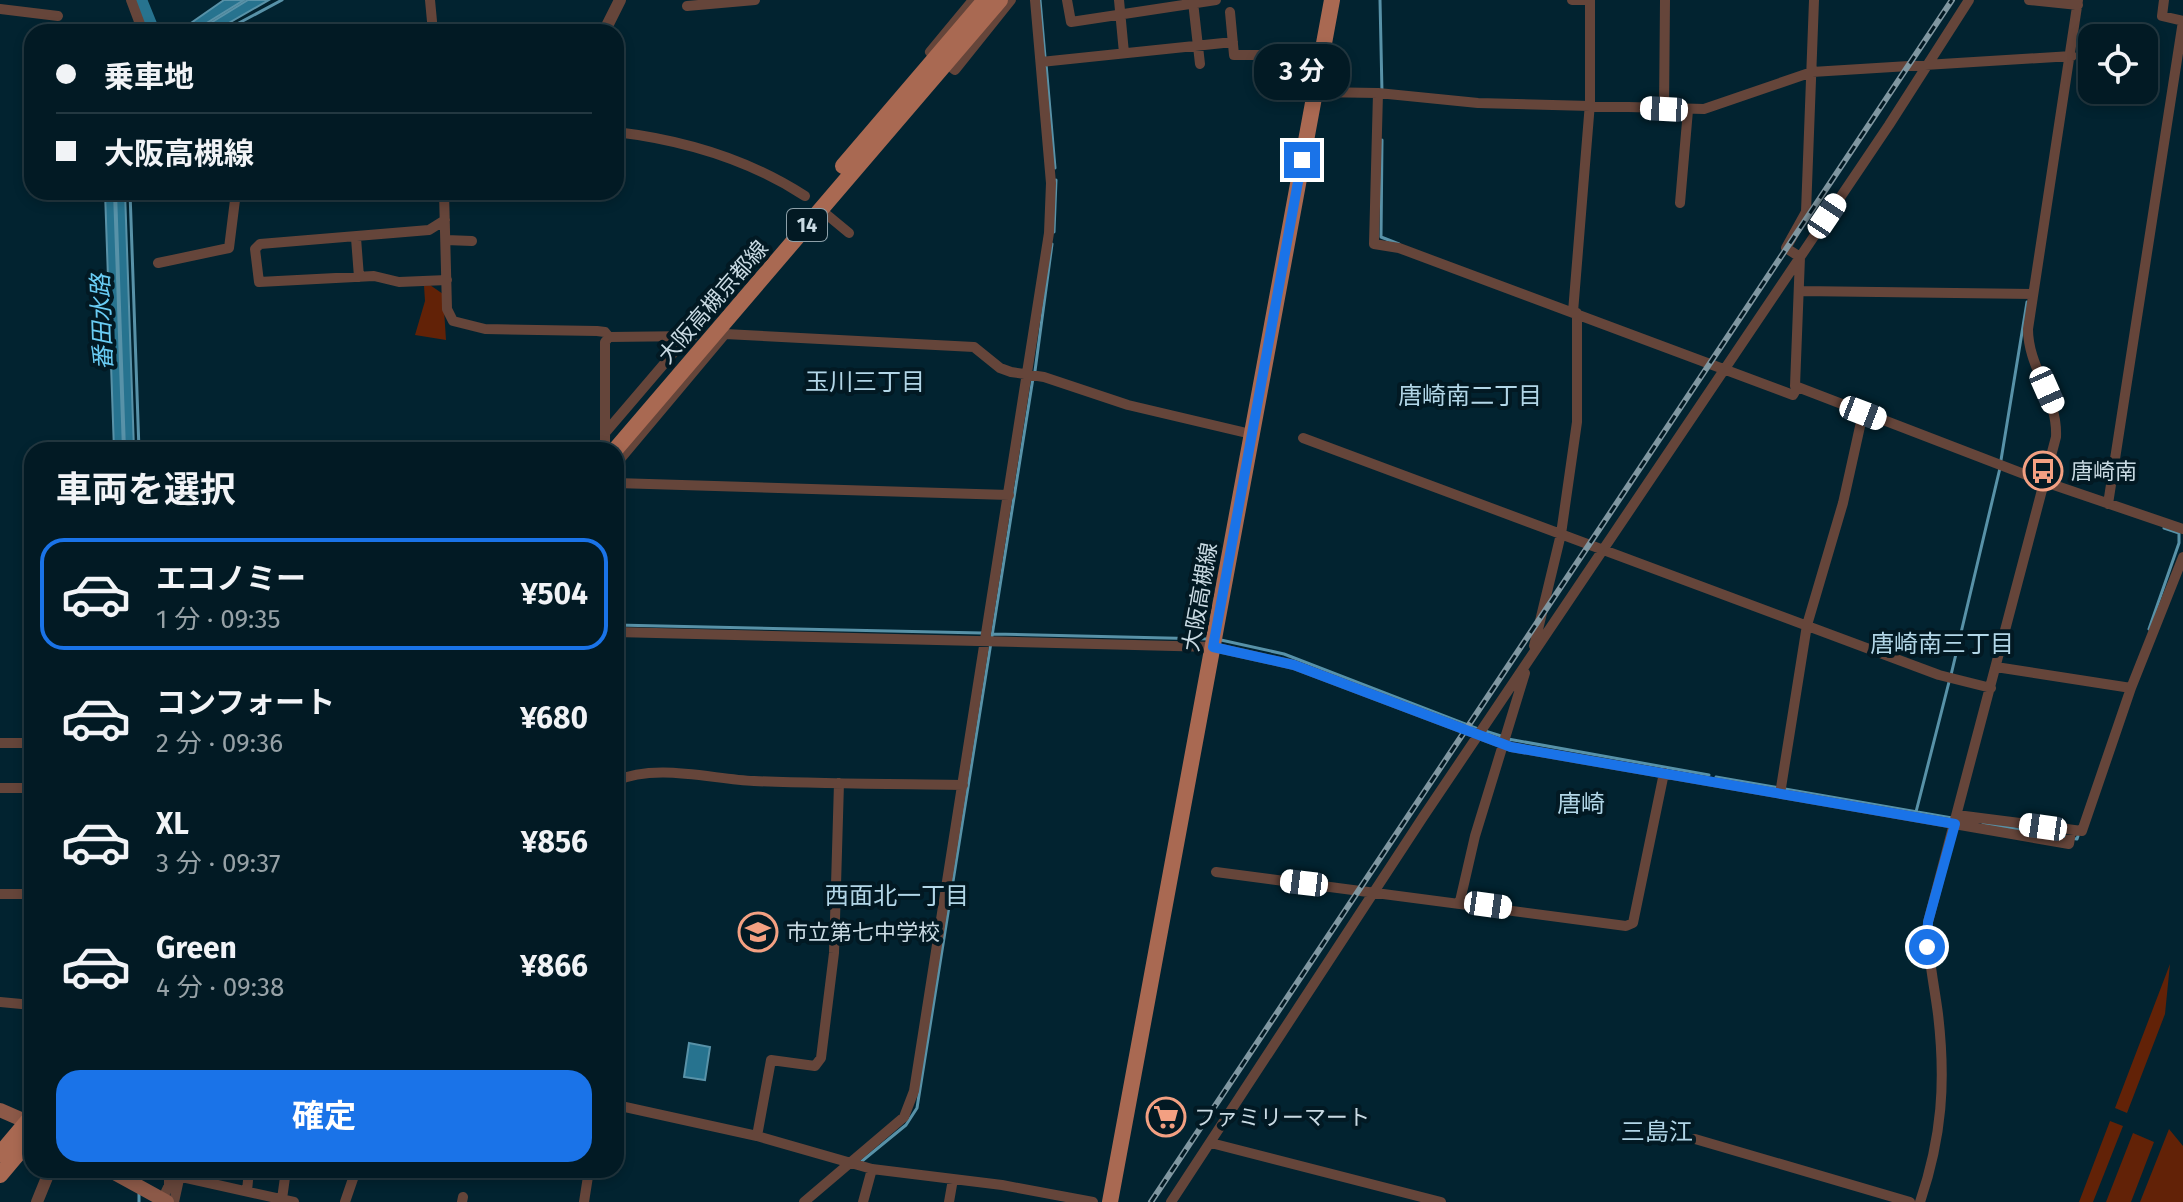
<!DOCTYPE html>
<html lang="ja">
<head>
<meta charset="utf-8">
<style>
  body { margin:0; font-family:"Fira Sans","Noto Sans JP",sans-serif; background:#102731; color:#f1f3f6; height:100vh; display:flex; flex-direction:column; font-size:30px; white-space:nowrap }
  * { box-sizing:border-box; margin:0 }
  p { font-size:26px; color:#96a1a6 }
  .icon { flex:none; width:44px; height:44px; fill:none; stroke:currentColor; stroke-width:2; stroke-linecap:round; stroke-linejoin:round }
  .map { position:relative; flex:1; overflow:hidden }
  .sheet { position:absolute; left:24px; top:442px; width:600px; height:736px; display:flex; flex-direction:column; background:#021a24; border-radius:24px; box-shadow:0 4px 12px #0003,0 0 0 2px #233841 }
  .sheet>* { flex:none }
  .hud { position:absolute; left:24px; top:24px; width:600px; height:176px; border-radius:24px; box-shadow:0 4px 12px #0003,0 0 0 2px #233841; display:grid; align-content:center; height:176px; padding:0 32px; background:#021a24 }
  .controls { position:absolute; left:2078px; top:24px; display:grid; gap:16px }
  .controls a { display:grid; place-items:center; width:80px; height:80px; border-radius:16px; background:#021a24; box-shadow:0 4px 12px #0003,0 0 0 2px #233841; font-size:40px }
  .end { position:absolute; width:36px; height:36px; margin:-18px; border:10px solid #1a73e8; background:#fff; box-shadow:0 0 0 4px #fff }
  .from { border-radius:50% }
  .bubble { position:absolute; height:56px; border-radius:24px; background:#021a24; box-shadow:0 4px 12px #0003,0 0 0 2px #233841; font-size:26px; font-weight:700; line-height:56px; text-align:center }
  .car { position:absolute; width:24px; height:48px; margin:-24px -12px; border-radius:10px; box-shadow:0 0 6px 2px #0007; background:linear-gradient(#fff 24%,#345 0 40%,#fff 0 76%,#345 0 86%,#fff 0) }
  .hud b { display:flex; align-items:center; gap:28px; height:76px; font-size:30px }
  .hud b+b { border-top:2px solid #233841 }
  .hud i { width:20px; height:20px; background:#f1f3f6 }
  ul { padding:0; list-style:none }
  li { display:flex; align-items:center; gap:24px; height:112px; margin:0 16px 12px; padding:0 16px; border:4px solid transparent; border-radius:24px }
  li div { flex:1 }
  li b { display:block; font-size:30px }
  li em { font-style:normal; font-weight:700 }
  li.current { border-color:#1a73e8 }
  li>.icon { width:72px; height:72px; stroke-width:1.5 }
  h2 { padding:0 32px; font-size:36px; line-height:96px }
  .action { display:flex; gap:16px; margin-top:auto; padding:16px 32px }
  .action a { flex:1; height:92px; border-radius:24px; background:#1a73e8; color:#fff; font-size:32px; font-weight:700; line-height:92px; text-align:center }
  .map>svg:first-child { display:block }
</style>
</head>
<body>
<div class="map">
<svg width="2183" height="1202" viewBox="0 0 2183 1202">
  <rect width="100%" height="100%" fill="#022330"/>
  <!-- green -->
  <path fill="#622207" d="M430,285L443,294L446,340L415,335L425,301L424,286Z
    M2170,964L2165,1014L2127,1113L2115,1108Z
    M2110,1121L2123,1126L2093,1202H2079Z
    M2169,1129L2183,1146V1202H2140Z
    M2133,1133L2154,1142L2131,1202H2106Z"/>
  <!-- water -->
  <path fill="#27738f" stroke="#5892a8" stroke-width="2" d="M224,0H244L192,32H178Z
    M248,0H269L213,32H196Z
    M105,192H114L123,450H114Z
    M116,192H125L134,450H125Z
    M689,1043L710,1047L705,1080L684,1077Z"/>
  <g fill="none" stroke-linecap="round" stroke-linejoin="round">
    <!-- stream -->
    <path stroke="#5892a8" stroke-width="3" d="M1040,0L1045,57
      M1380,0L1382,92
      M222,32L282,0
      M1046,64L1055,168
      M1382,140L1381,237L1399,244
      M130,192L139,450
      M1054,232L1056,180
      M1035,371L1052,244
      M2001,460L2027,302
      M616,625L982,633
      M2149,629L2179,543V533L2164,528
      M993,634L1209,639
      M1221,640L1284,654L1478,729
      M1951,675L2000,468
      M1485,731L1501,736
      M1508,739L1709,775
      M1716,777L1952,818
      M1916,812L1949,682
      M1983,823L2046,834
      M2055,836L2077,839L2078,836
      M862,1161L906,1125L917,1108L1033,378
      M137,1170L139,1182
      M139,1202V1194"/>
    <!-- river -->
    <path stroke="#27738f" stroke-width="16" d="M139,0L152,32"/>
    <!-- minor -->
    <path stroke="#65453a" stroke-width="10" d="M131,0L143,32
      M430,0L433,32
      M1067,0L1071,22L1216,0
      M1119,0L1124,53
      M1572,0H1587
      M1814,0L1806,212L1786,248L1800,257L1795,386L2045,482L2183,529
      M2029,0L2078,5
      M1193,2L1200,64
      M687,6L755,0
      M0,9L58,16
      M1230,12L1234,55H1321
      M933,55L930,52L973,0
      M1041,62L1233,42
      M951,67L955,70L1011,0
      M1315,92L1378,93L1374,244L1399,248L1793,395L1797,388
      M1378,93L1478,103L1704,109L1812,72L2072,56
      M1664,109L1665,0
      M616,132C684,140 748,159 805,196
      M444,192L447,309L453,321L485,329L597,331L605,332L609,337L693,336
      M1680,203L1688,110
      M826,214L849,233
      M445,220L429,230L260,244L255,249L259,282L374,276L399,282L447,280
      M356,238L359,277
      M446,240L472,241
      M158,263L229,248L236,192
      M1800,291L2033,294
      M1573,312L1590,103V0
      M605,433L687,337
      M1303,438L1939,675L1991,688
      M605,450V342L609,337
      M616,464L725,334L974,347L1000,368L1011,372L1044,377L1128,405L1251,434
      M616,483L1009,495
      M2108,504L2183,21L2162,16L2164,0
      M29,620L30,743
      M616,632L1213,647L1294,665L1511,747L2069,844L2071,832
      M1534,646L1561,534L1577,422V313
      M1996,667L2131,688
      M0,743H32
      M616,781C655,763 711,779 754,781C824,784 894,784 963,785
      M0,788H32
      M1780,794L1807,625L1843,503L1863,413
      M1957,815L2082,831L2131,688L2183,557
      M1216,872L1626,926L1633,923L1664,773
      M0,894H32
      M1460,901L1475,836L1525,673
      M0,1002L32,1005
      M616,1105L757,1136L872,1169L1002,1185L1093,1202
      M757,1136L771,1060L815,1066L821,1058L834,953L839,783
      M1695,1139L1910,1202
      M1211,1143L1441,1202
      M182,1177L294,1202
      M247,1191L249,1170
      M282,1199L286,1170
      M162,1200L169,1185V1170
      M174,1202L181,1170
      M345,1202L356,1170
      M462,1202L463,1197
      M584,1202L589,1170
      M804,1202L904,1117L914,1091L1049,233L1051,183L1035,0
      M863,1202L872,1169
      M949,1202L953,1179
      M1171,1202L1423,817L1889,125L1969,0
      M1920,1202C1942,1137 1946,1082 1938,1014C1934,983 1927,954 1928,922L2056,437C2058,397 2028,368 2028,329L2078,0"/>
    <!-- tertiary -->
    <path stroke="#65453a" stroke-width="12" d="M604,32L620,0
      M37,1202L50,1170"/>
    <!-- secondary -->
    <path stroke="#8c5948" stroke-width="14" d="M0,1110L32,1124
      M109,1170L167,1202"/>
    <!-- primary -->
    <path stroke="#a96952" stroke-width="16" d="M843,166L985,0
      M615,450L1000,0
      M0,1154L32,1116
      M0,1175L32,1137
      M1110,1202L1332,0"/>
    <defs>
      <path id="rail" d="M1151,1202L1952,0"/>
    </defs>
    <!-- rail casing -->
    <use href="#rail" stroke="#8097a1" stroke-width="6"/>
    <!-- rail -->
    <use href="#rail" stroke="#021923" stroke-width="3" stroke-dasharray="9" stroke-linecap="butt"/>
  </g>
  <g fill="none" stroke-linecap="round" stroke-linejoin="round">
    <!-- route -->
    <path stroke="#1a73e8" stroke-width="10" d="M1302,160L1213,647L1294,665L1511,747L1955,824L1928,922L1927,947"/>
  </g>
  <!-- icons -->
  <defs>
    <symbol id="bus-ring" viewBox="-11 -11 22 22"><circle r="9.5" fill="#021923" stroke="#f3a082" stroke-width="1.5"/><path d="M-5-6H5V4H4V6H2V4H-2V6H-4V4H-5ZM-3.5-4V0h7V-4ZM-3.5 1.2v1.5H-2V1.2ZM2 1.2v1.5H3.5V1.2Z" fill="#f3a082"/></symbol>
    <symbol id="school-ring" viewBox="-11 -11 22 22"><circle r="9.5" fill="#021923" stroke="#f3a082" stroke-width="1.5"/><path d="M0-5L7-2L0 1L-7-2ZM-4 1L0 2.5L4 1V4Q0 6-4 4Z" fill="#f3a082"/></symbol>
    <symbol id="supermarket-ring" viewBox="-11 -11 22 22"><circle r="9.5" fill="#021923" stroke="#f3a082" stroke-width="1.5"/><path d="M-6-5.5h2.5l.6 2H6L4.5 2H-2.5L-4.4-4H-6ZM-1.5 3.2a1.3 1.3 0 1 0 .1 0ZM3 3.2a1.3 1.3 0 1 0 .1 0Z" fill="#f3a082"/></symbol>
  </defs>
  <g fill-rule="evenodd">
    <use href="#bus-ring" x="2021" y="449" width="44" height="44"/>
    <use href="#school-ring" x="736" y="910" width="44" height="44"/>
    <use href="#supermarket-ring" x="1144" y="1095" width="44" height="44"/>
  </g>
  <g text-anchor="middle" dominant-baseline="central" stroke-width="8" stroke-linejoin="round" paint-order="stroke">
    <!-- shield labels -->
    <rect fill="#021923" stroke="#8da0a9" stroke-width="2" x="787" y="209" width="40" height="32" rx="6"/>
    <g font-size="20" font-weight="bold" fill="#c9dae3">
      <text x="807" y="225">14</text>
    </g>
    <!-- street labels -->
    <g font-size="22" fill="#c9dae3" stroke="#021923">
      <text transform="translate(713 302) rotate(-49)">大阪高槻京都線</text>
      <text transform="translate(1200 597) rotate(-80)">大阪高槻線</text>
    </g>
    <!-- poi labels -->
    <g font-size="22" fill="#c9dae3" stroke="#021923" text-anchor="start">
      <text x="2071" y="471">唐崎南</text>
      <text x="786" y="932">市立第七中学校</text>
      <text x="1194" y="1117">ファミリーマート</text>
    </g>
    <!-- water labels -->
    <g font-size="24" font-style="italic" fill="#6acdf5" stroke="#021923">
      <text transform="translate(102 322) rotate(-92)">番田水路</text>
    </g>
    <!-- neighbourhood labels -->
    <g font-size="24" fill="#b2d6e7" stroke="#021923">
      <text x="865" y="382">玉川三丁目</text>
      <text x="1470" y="396">唐崎南二丁目</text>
      <text x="1942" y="644">唐崎南三丁目</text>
      <text x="1581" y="804">唐崎</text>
      <text x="897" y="896">西面北一丁目</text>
      <text x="1657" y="1132">三島江</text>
    </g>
  </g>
</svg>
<div class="controls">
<a><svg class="icon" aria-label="locate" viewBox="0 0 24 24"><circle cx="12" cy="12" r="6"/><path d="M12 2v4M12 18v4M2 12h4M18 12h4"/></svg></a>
</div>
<i class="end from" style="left:1927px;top:947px"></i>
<i class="end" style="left:1302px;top:160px"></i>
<div class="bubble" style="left:1254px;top:44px;width:96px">3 分</div>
<i class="car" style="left:1664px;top:109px;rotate:273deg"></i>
<i class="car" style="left:1827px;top:216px;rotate:34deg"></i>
<i class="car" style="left:2047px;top:390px;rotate:156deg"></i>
<i class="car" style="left:1863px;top:413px;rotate:111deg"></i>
<i class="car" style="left:2043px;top:827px;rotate:278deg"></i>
<i class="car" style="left:1304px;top:883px;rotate:277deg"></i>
<i class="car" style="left:1488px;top:905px;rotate:98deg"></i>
<div class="hud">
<b><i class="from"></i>乗車地</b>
<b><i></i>大阪高槻線</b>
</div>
<section class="sheet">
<h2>車両を選択</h2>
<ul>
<li class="current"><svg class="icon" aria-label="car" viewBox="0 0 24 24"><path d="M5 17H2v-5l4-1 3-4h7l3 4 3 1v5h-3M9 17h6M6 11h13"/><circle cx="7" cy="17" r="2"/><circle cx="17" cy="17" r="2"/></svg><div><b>エコノミー</b><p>1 分 · 09:35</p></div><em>¥504</em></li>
<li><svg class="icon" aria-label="car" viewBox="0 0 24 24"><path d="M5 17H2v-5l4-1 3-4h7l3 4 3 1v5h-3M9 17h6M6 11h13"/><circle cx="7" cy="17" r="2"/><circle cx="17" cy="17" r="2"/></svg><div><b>コンフォート</b><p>2 分 · 09:36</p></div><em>¥680</em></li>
<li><svg class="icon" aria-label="car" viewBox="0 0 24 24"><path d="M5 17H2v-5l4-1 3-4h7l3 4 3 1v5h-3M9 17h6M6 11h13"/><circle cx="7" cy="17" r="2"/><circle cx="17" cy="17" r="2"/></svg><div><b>XL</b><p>3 分 · 09:37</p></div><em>¥856</em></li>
<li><svg class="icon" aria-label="car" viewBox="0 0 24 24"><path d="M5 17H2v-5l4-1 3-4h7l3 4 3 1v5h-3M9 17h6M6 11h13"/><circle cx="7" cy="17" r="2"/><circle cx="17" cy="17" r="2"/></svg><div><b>Green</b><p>4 分 · 09:38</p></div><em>¥866</em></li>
</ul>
<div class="action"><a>確定</a></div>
</section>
</div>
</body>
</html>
